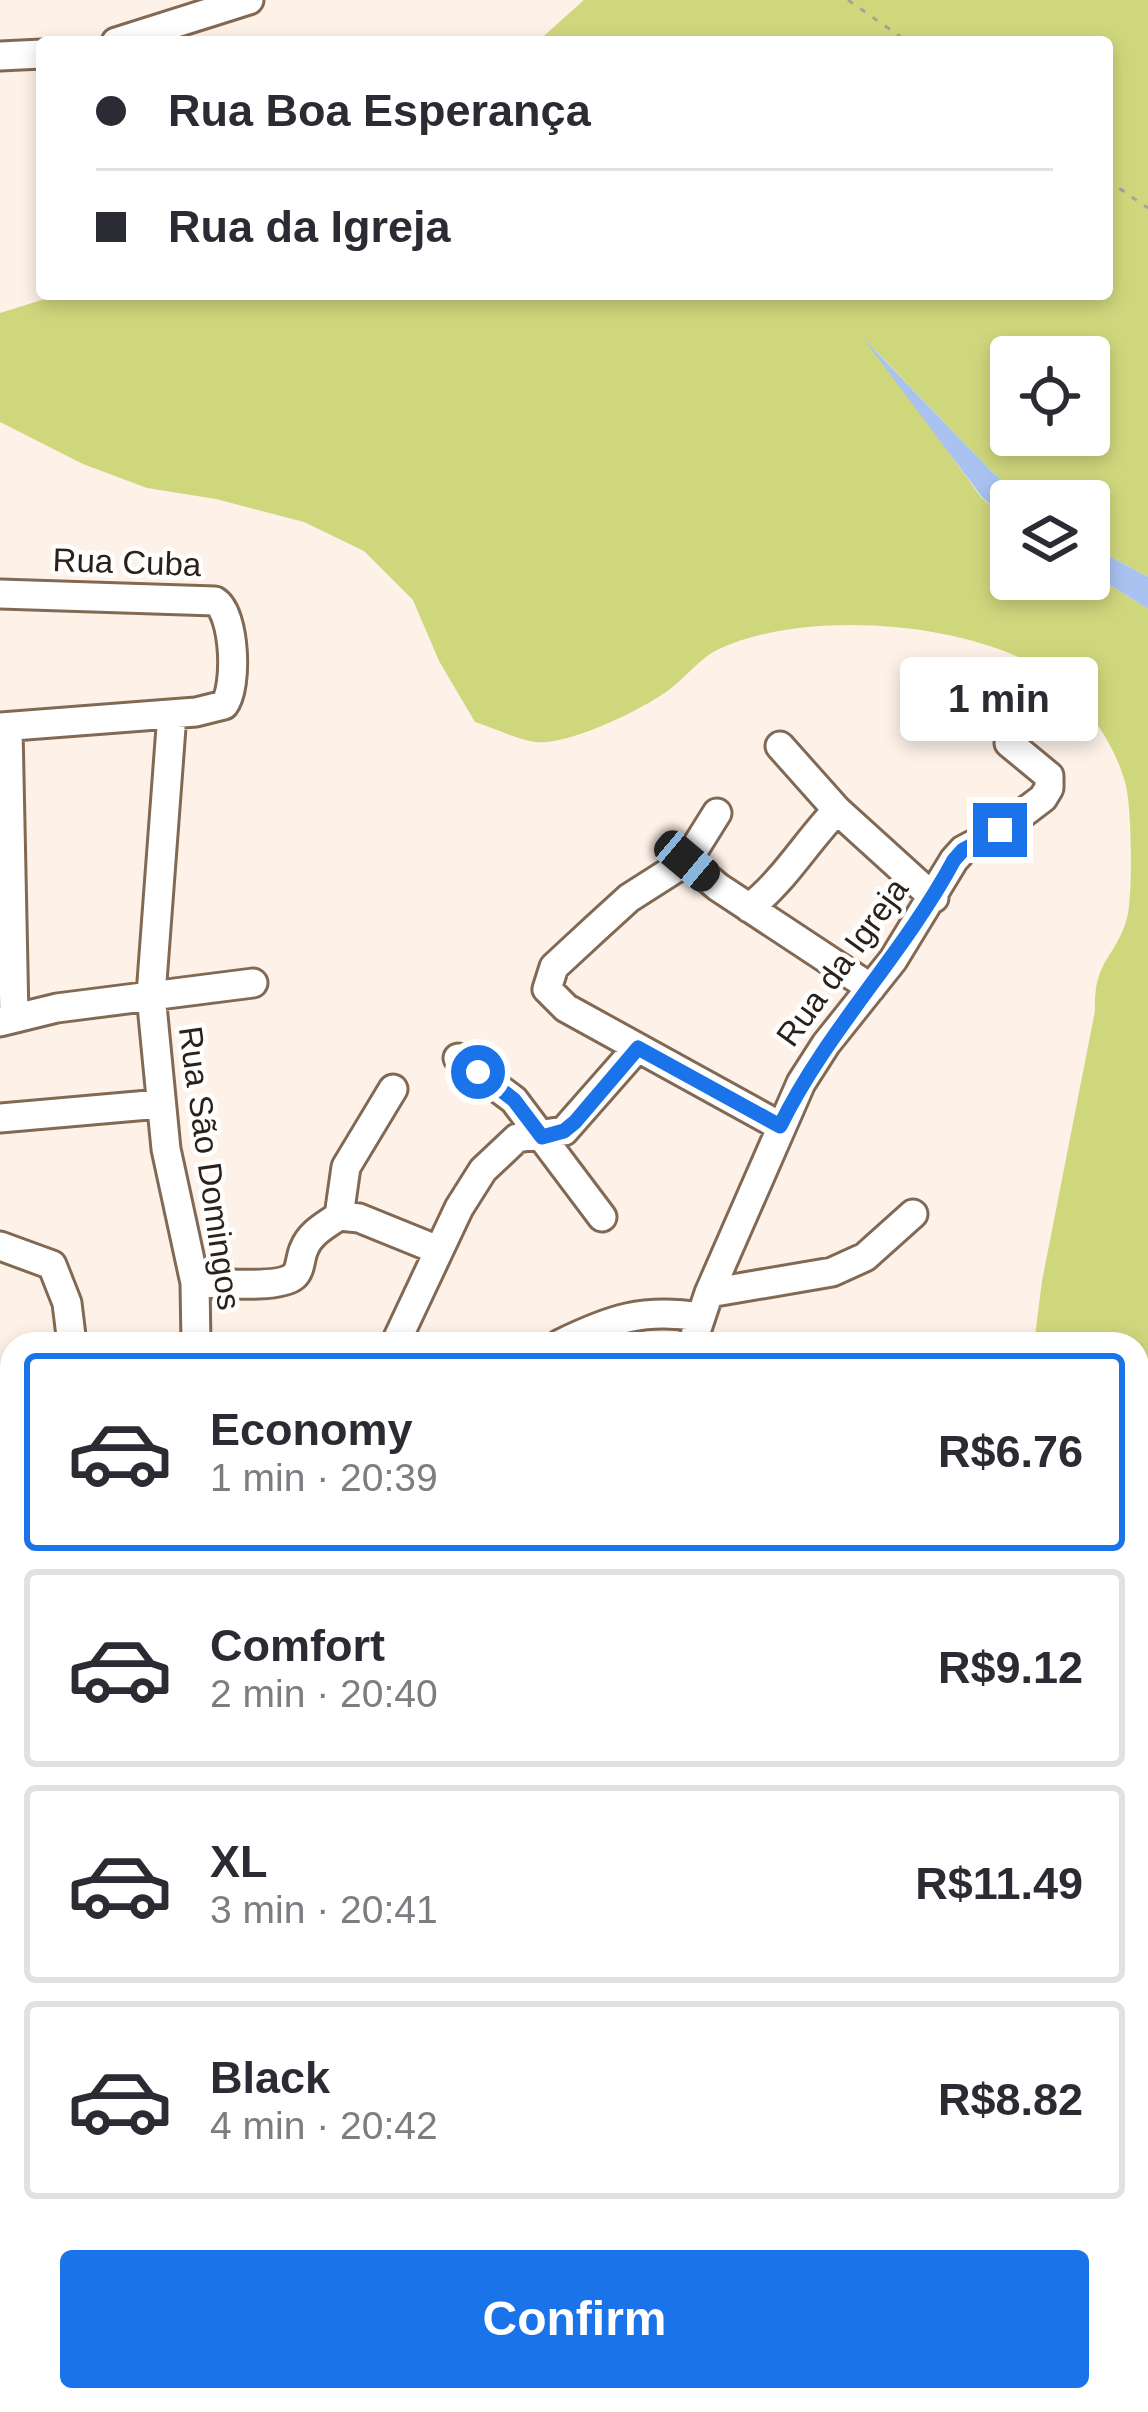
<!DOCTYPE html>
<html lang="en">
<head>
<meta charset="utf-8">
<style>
  body { margin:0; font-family:Helvetica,sans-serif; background:#f2f2f3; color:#2b2b33; height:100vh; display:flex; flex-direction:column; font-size:45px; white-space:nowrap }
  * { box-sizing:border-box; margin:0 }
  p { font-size:39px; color:#7c7c81 }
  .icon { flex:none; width:66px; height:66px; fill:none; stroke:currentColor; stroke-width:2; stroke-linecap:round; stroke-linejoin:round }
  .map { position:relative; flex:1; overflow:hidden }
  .sheet { position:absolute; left:0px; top:1332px; width:1149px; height:1080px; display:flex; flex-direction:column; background:#fff; border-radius:36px 36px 0 0; box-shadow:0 6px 18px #0003 }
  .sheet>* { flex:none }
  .guide { position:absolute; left:36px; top:36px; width:1077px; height:264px; border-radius:12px; box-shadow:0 6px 18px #0003; display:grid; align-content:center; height:264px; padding:0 60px; background:#fff }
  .buttons { position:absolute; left:990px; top:336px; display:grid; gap:24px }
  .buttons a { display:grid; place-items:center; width:120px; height:120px; border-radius:12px; background:#fff; box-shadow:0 6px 18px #0003; font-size:60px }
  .end { position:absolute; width:54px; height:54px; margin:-27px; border:15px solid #1a73e8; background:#fff; box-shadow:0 0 0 6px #fff }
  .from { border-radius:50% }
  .bubble { position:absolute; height:84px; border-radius:12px; background:#fff; box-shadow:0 6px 18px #0003; font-size:39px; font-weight:700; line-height:84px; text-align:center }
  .car { position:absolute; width:36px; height:72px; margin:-36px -18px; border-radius:15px; box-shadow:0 0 9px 3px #0007; background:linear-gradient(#222 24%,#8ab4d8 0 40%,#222 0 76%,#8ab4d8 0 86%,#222 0) }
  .guide b { display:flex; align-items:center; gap:42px; height:114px; font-size:45px }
  .guide b+b { border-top:3px solid #e1e1e2 }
  .guide i { width:30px; height:30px; background:#2b2b33 }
  ul { padding:21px 0 0; list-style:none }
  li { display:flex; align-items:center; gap:36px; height:198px; margin:0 24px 18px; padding:0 36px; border:6px solid #e1e1e2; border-radius:12px }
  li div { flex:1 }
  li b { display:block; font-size:45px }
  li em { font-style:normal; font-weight:700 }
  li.selected { border-color:#1a73e8 }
  li>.icon { width:108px; height:108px; stroke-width:1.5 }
  .primary-button { display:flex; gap:24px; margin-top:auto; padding:24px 60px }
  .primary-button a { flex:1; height:138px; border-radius:12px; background:#1a73e8; color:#fff; font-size:48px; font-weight:700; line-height:138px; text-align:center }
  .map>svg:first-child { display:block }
</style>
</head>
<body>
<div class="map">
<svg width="1148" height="2412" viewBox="0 0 1148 2412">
  <rect width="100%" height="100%" fill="#fdf1e8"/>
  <!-- green -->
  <path fill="#cfd77d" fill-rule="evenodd" d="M584,0H1148V577L1089,545V501H1029L992,472L874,349L981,497L1011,524V579H1089V572L1148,609V1496L1137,1499V1344H1034L1042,1281L1095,1011C1094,958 1115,960 1127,918C1133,896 1132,804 1125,782C1114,742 1081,694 1046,672C967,621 805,609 719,649C701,657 686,677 670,689C644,709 568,746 535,742C516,739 494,728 475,722L439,661L413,600L364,551L304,522L216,499L147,488L83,464L0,422V313L61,294H1107V42H537ZM1011,357H1089V435H1011Z"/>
  <!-- water -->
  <path fill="#a9c2f0" d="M863,338L992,472L1029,501H1011V524L982,497Z
    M1089,545L1148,577V609L1089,572Z"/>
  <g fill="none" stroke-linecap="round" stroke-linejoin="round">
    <defs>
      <path id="minor" d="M116,42L249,0
        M0,56L42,54
        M0,594L215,601C235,613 238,687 224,705L196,712L0,727
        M172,714L151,995L166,1149L195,1283L196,1344
        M8,728L14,1017
        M780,746L837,810L934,898
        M717,813L687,861L629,898L595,929L554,967L547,989L566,1008L780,1126
        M687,861L718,887L871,988
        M749,908C784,881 806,842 837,810
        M0,1022L57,1008L253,983
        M458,1058L514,1100L602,1217
        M0,1118L160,1104
        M339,1216L346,1167L393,1089
        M339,1216L359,1218L438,1250
        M0,1246L52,1265L67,1303L72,1344
        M195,1283C215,1283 280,1289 294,1276C301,1270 300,1257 304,1249C310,1233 326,1225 339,1216
        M709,1293L832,1272L865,1257L913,1214
        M395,1344L459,1208L483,1170L517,1138L564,1131L637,1048
        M560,1344C611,1319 643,1308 700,1317
        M692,1344L709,1293L801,1083L826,1044L893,960L954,860L963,850L1001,830L1043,798L1049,788V776L1009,743
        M0,1391L12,1393
        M0,1815L12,1767
        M0,1923L12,1929
        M0,2044L12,2011
        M1137,2058L1148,2069
        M0,2074L12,2079
        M1137,2161L1148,2150
        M1137,2242L1148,2255
        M0,2263L12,2258
        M0,2323L12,2333
        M1137,2397L1148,2407
        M99,2400L115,2412
        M279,2400L281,2403
        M465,2400L467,2412
        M569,2400L571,2412
        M846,2400L853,2412
        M349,2412V2400
        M950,2412L958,2400"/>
    </defs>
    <!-- minor casing -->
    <use href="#minor" stroke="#826954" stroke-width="33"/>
    <!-- path -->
    <path stroke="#aca198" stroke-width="3" stroke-dasharray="6 9" stroke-linecap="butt" d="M848,0L908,42
      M1107,180L1148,208"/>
    <!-- minor -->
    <use href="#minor" stroke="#fff" stroke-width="27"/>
  </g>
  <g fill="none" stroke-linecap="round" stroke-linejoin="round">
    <!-- route -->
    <path stroke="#1a73e8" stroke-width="15" d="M478,1072L514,1100L542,1137L564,1131L575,1122L638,1048L780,1126C827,1030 903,955 954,860L963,850L1000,830"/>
  </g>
  <g text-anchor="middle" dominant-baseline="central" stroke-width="9" stroke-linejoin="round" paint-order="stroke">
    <!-- street labels -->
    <g font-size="33" fill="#2b2118" stroke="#fff">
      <text transform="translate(127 562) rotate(2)">Rua Cuba</text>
      <text transform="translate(842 962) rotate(-54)">Rua da Igreja</text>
      <text transform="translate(210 1168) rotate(82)">Rua São Domingos</text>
    </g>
  </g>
</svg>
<div class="buttons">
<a><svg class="icon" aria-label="locate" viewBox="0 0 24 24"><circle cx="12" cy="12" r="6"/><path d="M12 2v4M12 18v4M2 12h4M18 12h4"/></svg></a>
<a><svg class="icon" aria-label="layers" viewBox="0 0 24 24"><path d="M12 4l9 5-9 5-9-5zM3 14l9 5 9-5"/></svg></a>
</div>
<i class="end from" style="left:478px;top:1072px"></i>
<i class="end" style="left:1000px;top:830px"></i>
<div class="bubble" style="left:900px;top:657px;width:198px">1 min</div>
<i class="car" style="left:687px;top:861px;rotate:130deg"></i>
<div class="guide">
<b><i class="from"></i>Rua Boa Esperança</b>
<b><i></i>Rua da Igreja</b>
</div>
<section class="sheet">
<ul>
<li class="selected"><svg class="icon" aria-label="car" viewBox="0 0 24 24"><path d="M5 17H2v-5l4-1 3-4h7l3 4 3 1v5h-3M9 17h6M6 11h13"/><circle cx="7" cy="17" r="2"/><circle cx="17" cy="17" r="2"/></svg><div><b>Economy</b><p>1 min · 20:39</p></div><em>R$6.76</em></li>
<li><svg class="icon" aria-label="car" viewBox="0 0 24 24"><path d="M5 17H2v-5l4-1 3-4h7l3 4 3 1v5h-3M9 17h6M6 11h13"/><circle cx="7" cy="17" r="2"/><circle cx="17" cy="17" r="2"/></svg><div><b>Comfort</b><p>2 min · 20:40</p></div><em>R$9.12</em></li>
<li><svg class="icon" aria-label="car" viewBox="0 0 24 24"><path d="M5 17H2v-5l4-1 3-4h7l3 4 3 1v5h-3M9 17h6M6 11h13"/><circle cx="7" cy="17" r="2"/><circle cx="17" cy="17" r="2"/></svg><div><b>XL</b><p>3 min · 20:41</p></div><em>R$11.49</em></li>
<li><svg class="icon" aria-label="car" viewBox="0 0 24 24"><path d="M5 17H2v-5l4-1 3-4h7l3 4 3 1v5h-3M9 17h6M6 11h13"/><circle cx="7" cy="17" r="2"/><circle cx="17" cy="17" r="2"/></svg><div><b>Black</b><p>4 min · 20:42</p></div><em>R$8.82</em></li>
</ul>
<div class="primary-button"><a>Confirm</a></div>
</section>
</div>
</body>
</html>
